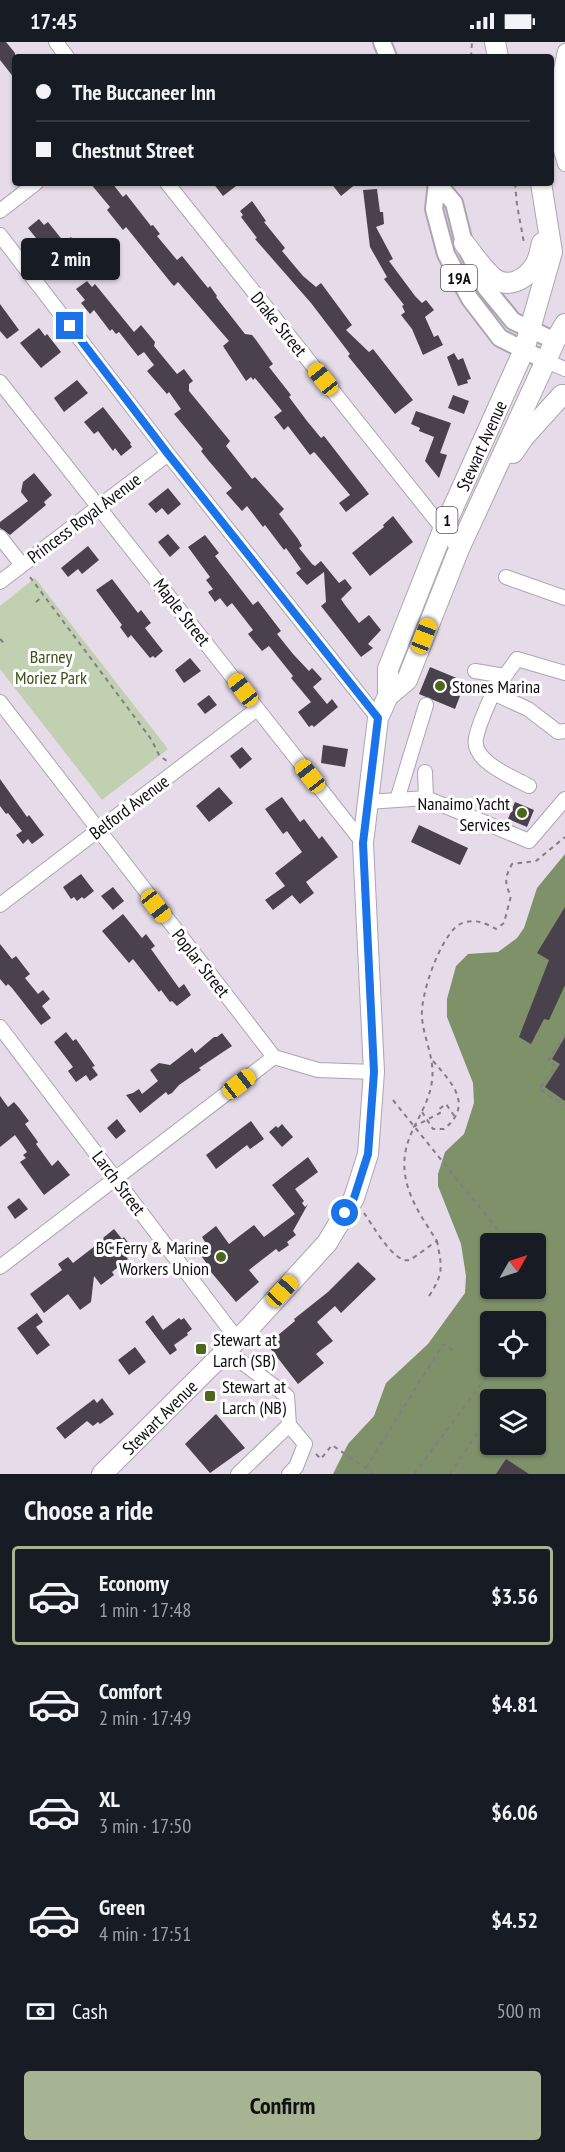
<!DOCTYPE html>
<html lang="en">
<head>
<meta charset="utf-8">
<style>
  body { margin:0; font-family:"PT Sans Narrow",sans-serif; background:#242831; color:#f1f3f6; height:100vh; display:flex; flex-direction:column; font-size:22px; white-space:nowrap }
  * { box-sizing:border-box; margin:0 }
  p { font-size:20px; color:#9ea1a6 }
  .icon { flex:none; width:33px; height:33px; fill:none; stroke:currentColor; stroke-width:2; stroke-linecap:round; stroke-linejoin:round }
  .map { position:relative; height:1432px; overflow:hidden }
  .panel { display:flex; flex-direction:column; background:#171b24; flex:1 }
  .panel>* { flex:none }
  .banner { position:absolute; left:12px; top:12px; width:542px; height:132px; border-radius:6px; box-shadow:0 2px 4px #0004; display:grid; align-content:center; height:132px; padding:0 24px; background:#171b24 }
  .needle { width:39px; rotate:51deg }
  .tools { position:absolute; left:480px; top:1191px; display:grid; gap:12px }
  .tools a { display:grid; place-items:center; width:66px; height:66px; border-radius:6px; background:#171b24; box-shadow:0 2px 4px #0004; font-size:30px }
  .end { position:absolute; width:27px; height:27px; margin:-14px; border:8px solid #1a73e8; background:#fff; box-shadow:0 0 0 3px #fff }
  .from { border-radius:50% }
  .bubble { position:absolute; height:42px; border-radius:6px; background:#171b24; box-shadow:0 2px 4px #0004; font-size:20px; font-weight:700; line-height:42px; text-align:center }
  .car { position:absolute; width:18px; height:36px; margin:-18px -9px; border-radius:8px; box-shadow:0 0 4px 2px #0007; background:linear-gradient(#f5c518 24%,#345 0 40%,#f5c518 0 76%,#345 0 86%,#f5c518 0) }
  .banner b { display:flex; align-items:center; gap:21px; height:57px; font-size:22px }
  .banner b+b { border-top:2px solid #363941 }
  .banner i { width:15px; height:15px; background:#f1f3f6 }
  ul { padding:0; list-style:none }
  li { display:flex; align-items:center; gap:18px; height:99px; margin:0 12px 9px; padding:0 12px; border:3px solid transparent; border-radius:6px }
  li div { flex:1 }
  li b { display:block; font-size:22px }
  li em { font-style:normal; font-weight:700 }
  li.selected { border-color:#a6b493 }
  li>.icon { width:54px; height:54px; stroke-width:1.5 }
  h2 { padding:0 24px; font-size:27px; line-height:72px }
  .pay { display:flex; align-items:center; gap:15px; height:66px; padding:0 24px; font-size:22px }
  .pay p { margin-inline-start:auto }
  .button { display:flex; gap:12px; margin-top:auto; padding:12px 24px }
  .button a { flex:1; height:69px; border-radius:6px; background:#a6b493; color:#111; font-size:24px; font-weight:700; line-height:69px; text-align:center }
  .status { display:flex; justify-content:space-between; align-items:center; height:42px; padding:0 30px; background:#171b24; direction:ltr }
  .status svg { height:16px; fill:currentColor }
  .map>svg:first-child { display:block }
</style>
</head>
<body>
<div class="status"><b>17:45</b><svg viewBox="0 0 49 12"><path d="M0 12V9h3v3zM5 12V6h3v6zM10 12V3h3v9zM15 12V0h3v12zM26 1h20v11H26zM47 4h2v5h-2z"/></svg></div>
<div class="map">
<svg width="565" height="1432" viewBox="0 0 565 1432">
  <rect width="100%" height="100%" fill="#e6dce9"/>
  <!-- green -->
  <path fill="#c1d0b1" d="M35,536L168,707L102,758L0,627V564Z"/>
  <!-- water -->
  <path fill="#7e9169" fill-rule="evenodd" d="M565,812V1432H333L348,1402L374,1374L386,1341L428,1302L465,1251L466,1234L461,1202L438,1144V1132L445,1110L464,1092L474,1061L473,1041L447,975V957L456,924L468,912L498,910L517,896L524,886L537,846ZM490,1202H536V1246H490ZM490,1280H536V1324H490ZM490,1358H536V1402H490Z"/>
  <!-- building -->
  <path fill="#49414c" d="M0,0H6L15,11V37L0,18Z
    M90,141H112L123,155L126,152L151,184L153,183L160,192L157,194L177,218L182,214L208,246L210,244L217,254L216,255L245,292L252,293L256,298L273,322L269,325L291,353L289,355L307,379L321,396L324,394L369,452L346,470L339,461L350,453L316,412L314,410L310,413L288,384L284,388L274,375L282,369L255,336L253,338L251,335L246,339L223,304L229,299L178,240L174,244L172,242L126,185L123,188L107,168L110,165Z
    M213,141H240L223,154Z
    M331,141H357L341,154Z
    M377,147L380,170H383L384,182L376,185L393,217L389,219L415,254L422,261L426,258L434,268L425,275L434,295L438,293L443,303L423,313L412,287L401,273L405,270L402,264L404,263L384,237L387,235L370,205L363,148Z
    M252,159L266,179L264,180L285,206L282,209L303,234L316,245L321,241L352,283L346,288L369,310L373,307L413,358L395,372L348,314L350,312L311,261L255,197L257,196L241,175L243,173L240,169Z
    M39,177L44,183L48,180L64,200L71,195L79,205L71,212L75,218L66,225L43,200L40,201L28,186Z
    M87,239L92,245L95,242L134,290L141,283L155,300L154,304L177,332L184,327L193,339L189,342V349L230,399L226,404L252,437L255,435L284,467L279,472L298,497L302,504L299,506L312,522L315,524L321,519L339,541L345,537L352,546L341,557L345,563L359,581L369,573L381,588L368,602L373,606L361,615L321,564L326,560L324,530L307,543L296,531L301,527L286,506L284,508L265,483L263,485L247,464L242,469L226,451L232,446L208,418L201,409L203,407L174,372L181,367L169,350L167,352L147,329L154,323L144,310L138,314L119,290L116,292L112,287L110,289L94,268L90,272L81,261L85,258L76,247Z
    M0,262L19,288L7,297L0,289Z
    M39,286L45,294L47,292L61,310L41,326L20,301Z
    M454,311L458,318L463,316L471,337L467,338L468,341L458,344L447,315Z
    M77,338L88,351L64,370L54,356Z
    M453,353L469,359L464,372L448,366Z
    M103,365L131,401L130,402L132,405L121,414L115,406L113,409L98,389L94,392L84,380Z
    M416,369L451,381L440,411L447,413L439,436L425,419L434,395L419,389L420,386L411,382Z
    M34,431L52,453L44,460L46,463L10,493L0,486V480L28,459L21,450L23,440Z
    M168,446L181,462L168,473L162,466L156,471L148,462Z
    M393,474L413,500L370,534L352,511L384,485L383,483Z
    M168,492L180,506L170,515L158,500Z
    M205,493L219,511L215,514L253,563L258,559L281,589L277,592L293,612L309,629L312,626L322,637L313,645L327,662L332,657L338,665L314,685L312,683L309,685L298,670L311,660L291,636L293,634L269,604L262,609L248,592L253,588L232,561L227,565L220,556L215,560L208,550L213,547L206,538L210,535L188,505Z
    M88,504L99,518L82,532L78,527L68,535L61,526Z
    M112,537L138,571L141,568L151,581L145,586L163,609L155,616L153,614L150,616L131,593L128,596L120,585L122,583L96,548Z
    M190,616L201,629L184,641L175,628Z
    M430,625L459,637L454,651L460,654L455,667L419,652Z
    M209,653L217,663L205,672L197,662Z
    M323,703L348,707L345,725L321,721Z
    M242,705L252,717L240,727L230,714Z
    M0,737L27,775L29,773L44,793L32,802L28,797L23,802L16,793L22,789L8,771L6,772L0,764Z
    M219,745L233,761L209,780L196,764Z
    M282,755L300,780L304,777L319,797L322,794L338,815L306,840L314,851L300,862L292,853L273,868L265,858L285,844L275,831L302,810L287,789L283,792L265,767Z
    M515,760L534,768L527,785L508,777Z
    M419,783L468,806L460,823L411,800Z
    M81,832L94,849L84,857L82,855L77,859L74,855L71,857L63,845Z
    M113,845L124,859L113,868L101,854Z
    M565,865V943L549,978L544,977L531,1002L519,995L549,918L537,911Z
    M123,872L142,896L146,892L155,904L151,907L179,946L184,942L191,953L177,964L172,959L170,960L161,948L159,950L133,917L129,921L102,889Z
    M0,902L12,917L16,914L26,927L30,932L25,936L38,952L43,948L50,957L42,964L51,976L41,983L12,946L8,942L6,944L0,937Z
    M66,990L73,999L76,997L95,1024L92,1025L98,1033L90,1039L86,1033L76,1040L68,1029L73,1025L54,1000Z
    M222,991L232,1004L199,1026L201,1028L179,1043L172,1051L168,1053L166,1050L140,1071L126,1053L133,1051L139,1047L142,1052L158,1039L150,1028L159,1021L170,1023L192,1006L195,1011L214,995H217Z
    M565,995V1059L545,1045L560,1022L552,1017Z
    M0,1054L8,1065L14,1060L20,1067L29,1079L25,1082L38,1100L36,1102L52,1124L58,1118L70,1133L44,1153L20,1120L26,1116L23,1113L27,1110L15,1093L0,1105Z
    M117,1077L126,1089L116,1097L107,1086Z
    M251,1079L264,1097L250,1107L247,1103L216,1127L206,1113Z
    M282,1082L293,1095L282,1105L269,1090L276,1084L278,1086Z
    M308,1115L318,1130L295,1147L304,1159L302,1161L305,1165L308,1162L293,1189L296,1193L287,1200L289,1203L279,1210L276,1207L249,1228L259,1240L236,1260L206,1224L208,1223L196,1207L205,1200L202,1195L216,1184L229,1202L254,1183L264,1195L295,1172L272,1143Z
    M19,1156L28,1167L15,1177L7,1165Z
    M114,1187L122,1197L124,1195L132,1206L124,1212L128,1217L112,1230L114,1233L101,1243L94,1234L91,1260L80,1268L68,1252L44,1271L30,1252L62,1228L58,1222L68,1215L73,1221L104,1197L103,1196Z
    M358,1220L376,1237L341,1271L335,1264L317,1280L333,1299L316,1312L324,1321L298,1342L270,1306L280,1298L277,1294L295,1279L294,1277L328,1250Z
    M37,1271L43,1280L36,1285L50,1303L37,1313L17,1286Z
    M153,1273L163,1288L179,1276L181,1278L184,1276L192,1287L187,1291L188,1293L174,1303L177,1308L170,1313L145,1280Z
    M135,1305L146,1320L129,1333L118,1318Z
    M102,1356L114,1372L100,1382L98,1380L93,1384L87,1379L65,1397L56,1386L94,1357L97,1361Z
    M216,1372L245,1406L210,1431L185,1402Z
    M506,1417L529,1432H496Z"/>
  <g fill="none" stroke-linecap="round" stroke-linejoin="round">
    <defs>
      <path id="minor" d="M56,0L67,15
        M565,9L558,42L565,111
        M550,72L565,122
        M167,141L459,507
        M0,169L36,141
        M0,193L168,412L378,676
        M546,319L565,327
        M0,340L363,801
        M0,495L22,523
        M506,535L565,556
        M0,540L168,412
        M475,629L505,634
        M565,631L517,617L493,651L528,667L558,690L565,689
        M493,651C487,665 479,681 476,696C471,719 512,735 529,744
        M0,660L274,1015L318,1028L374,1030
        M425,730L426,756
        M397,758L426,663
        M368,760L426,756L529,799L565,757
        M0,863L257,667
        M0,985L237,1297
        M0,1225L274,1015
        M226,1308L287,1354L289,1383L305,1402L296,1425L289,1432
        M238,1432L289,1383"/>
      <path id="major" d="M382,0L388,15
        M437,141L434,167L446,212L470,257L500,296L546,319
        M437,141L454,161L464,201L486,246L513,279L555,299"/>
      <g id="highway">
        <path d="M495,0L498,15"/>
        <path d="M464,201C474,213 483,228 495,237C510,247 527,236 535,223C539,217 540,208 542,201"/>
        <path d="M513,411L524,395L562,353H565"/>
        <path d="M388,654L407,638L459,507L555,299L565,282"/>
        <path id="s1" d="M102,1432L253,1282L327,1201L354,1156L368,1112L374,1030L363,801L378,676L388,654V627L443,488L524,308L552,210L541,141"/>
      </g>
    </defs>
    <!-- minor casing -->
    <use href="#minor" stroke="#ada4b1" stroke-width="16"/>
    <!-- major casing -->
    <use href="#major" stroke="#ada4b1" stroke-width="20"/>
    <!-- highway casing -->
    <use href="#highway" stroke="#ada4b1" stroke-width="22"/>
    <!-- path -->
    <path stroke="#837d86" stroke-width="2" stroke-dasharray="4.5 4.5" stroke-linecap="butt" d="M471,15L472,0
      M515,141L517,163L524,201
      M30,535L151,697L159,713L168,720
      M36,560L43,554
      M0,597L6,603
      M565,992L548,1019L556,1024L539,1047L565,1063
      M393,1058L509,1202
      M422,1070L433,1087H444C474,1063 452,1041 433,1019
      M413,1085L440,1071L438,1068L446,1062L455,1075
      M364,1171C372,1182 394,1222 409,1218C416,1215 430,1203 437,1199C425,1180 411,1161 406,1138C397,1094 427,1076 432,1039C435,1016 424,998 422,976C420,953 439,899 457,884C470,875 484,880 496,887L504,881L511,854C504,841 505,835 512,822L536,819L565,795
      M525,1251L526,1246
      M429,1254C444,1231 442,1226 437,1199
      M316,1412L321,1417L332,1403L374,1432
      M366,1426L443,1302L456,1310
      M414,1432L488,1333
      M450,1432L490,1372"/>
    <!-- minor -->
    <use href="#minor" stroke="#fff" stroke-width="14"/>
    <!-- major -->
    <use href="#major" stroke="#fff" stroke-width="16"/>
    <!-- highway -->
    <use href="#highway" stroke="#fff" stroke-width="20"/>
  </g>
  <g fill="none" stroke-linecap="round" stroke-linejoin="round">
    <!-- route -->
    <path stroke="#1a73e8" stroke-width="8" d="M70,284L168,412L378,676L363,801L374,1030L368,1112L354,1156L345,1171"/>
  </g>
  <!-- markers -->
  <g fill="#4a671b" stroke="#fff" stroke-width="2">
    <circle cx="440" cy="644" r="6"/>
    <circle cx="522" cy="771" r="6"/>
    <circle cx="221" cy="1215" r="6"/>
    <rect x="195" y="1301" width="12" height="12" rx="3"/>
    <rect x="204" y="1348" width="12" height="12" rx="3"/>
  </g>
  <g text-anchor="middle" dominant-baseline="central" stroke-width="6" stroke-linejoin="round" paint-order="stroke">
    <!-- shield labels -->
    <g fill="#fff" stroke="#575558" stroke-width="1.5">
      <rect x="441" y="223" width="36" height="26" rx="4.5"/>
      <rect x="436.5" y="465" width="21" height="26" rx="4.5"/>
    </g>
    <g font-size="16" font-weight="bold" fill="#0f0c11">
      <text x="459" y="236">19A</text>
      <text x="447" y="478">1</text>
    </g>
    <!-- street labels -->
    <g font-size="18" fill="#0f0c11" stroke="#fff">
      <text transform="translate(279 282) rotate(51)">Drake Street</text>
      <text stroke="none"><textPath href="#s1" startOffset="1152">Stewart Avenue</textPath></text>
      <text transform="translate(84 476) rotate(-37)">Princess Royal Avenue</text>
      <text transform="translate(182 570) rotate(52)">Maple Street</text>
      <text transform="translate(129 765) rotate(-37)">Belford Avenue</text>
      <text transform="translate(201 921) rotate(52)">Poplar Street</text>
      <text transform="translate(119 1141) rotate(53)">Larch Street</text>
      <text stroke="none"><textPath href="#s1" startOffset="81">Stewart Avenue</textPath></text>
    </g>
    <!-- park labels -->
    <g font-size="18" fill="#3a5215" stroke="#fff">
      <text x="51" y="614">Barney<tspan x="51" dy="21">Moriez Park</tspan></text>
    </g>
    <!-- poi labels -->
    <g font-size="18" fill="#0f0c11" stroke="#fff" text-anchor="start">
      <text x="452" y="644">Stones Marina</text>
      <text x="510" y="761" text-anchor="end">Nanaimo Yacht<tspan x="510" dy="21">Services</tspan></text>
      <text x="209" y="1205" text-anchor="end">BC Ferry &amp; Marine<tspan x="209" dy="21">Workers Union</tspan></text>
      <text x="213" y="1297">Stewart at<tspan x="213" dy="21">Larch (SB)</tspan></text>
      <text x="222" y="1344">Stewart at<tspan x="222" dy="21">Larch (NB)</tspan></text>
    </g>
  </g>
</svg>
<div class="tools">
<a><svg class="needle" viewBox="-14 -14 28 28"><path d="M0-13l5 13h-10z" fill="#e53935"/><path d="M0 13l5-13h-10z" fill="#9ea1a6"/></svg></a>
<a><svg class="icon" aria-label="locate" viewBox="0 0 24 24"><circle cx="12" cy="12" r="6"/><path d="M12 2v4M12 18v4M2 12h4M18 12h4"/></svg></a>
<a><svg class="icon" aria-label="layers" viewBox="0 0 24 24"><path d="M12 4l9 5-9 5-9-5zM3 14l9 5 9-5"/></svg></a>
</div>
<i class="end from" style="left:345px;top:1171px"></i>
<i class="end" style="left:70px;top:284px"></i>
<div class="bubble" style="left:21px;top:196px;width:99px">2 min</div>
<i class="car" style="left:323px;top:337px;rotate:321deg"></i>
<i class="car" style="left:424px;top:594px;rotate:21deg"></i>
<i class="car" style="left:243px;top:648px;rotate:322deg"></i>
<i class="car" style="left:310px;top:734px;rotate:322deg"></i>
<i class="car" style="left:156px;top:864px;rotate:142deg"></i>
<i class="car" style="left:239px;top:1042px;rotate:52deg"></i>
<i class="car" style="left:282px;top:1249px;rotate:43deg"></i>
<div class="banner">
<b><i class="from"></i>The Buccaneer Inn</b>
<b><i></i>Chestnut Street</b>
</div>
</div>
<section class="panel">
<h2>Choose a ride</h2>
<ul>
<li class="selected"><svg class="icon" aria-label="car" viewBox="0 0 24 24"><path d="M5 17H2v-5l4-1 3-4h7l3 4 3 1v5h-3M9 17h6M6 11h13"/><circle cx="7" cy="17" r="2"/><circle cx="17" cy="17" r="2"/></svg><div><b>Economy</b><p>1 min · 17:48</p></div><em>$3.56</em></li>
<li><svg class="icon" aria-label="car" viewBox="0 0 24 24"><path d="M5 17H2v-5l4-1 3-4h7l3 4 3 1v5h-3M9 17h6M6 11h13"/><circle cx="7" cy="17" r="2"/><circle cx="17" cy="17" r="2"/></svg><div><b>Comfort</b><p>2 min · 17:49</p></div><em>$4.81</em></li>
<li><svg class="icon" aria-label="car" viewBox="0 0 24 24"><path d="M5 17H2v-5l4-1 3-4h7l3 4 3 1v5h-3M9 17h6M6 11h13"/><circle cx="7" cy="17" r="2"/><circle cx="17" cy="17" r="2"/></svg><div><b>XL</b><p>3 min · 17:50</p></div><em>$6.06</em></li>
<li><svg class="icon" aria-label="car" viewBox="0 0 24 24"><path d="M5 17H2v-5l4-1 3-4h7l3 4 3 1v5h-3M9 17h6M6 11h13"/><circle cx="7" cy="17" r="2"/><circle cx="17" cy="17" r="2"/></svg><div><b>Green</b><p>4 min · 17:51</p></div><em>$4.52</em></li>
</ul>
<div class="pay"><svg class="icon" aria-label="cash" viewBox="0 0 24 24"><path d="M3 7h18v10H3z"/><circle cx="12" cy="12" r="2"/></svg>Cash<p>500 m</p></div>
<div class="button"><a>Confirm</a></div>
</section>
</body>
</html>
